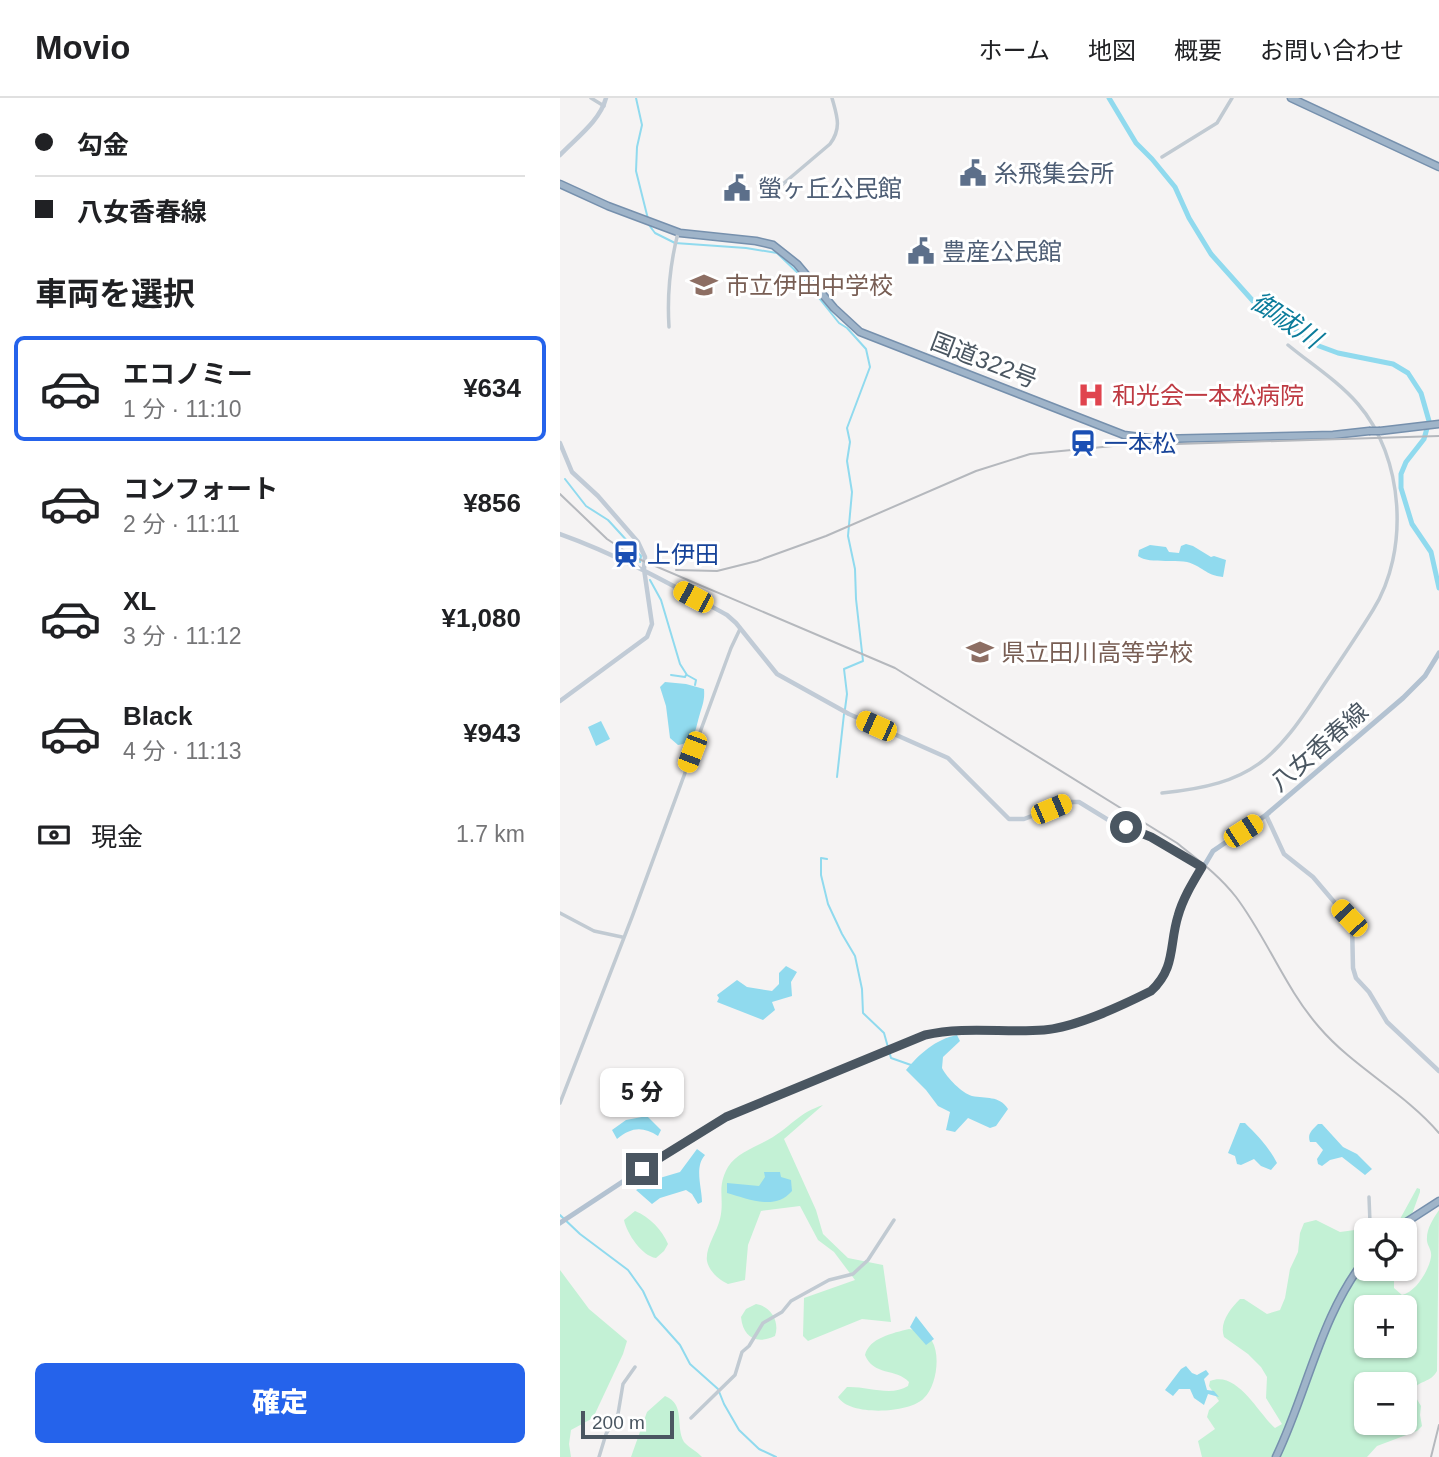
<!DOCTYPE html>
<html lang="ja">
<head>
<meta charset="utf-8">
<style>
  body { margin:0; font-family:Helvetica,"Noto Sans JP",sans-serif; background:#f6f6f6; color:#202124; height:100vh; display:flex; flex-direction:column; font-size:26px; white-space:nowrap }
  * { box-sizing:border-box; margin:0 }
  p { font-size:23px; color:#757577 }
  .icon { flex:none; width:38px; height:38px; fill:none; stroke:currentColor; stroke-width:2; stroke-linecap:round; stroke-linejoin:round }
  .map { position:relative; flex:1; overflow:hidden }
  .panel { display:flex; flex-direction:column; background:#fff; width:560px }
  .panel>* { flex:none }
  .banner { display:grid; align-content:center; height:154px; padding:0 35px; background:#fff }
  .tools { position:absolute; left:794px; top:1120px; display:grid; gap:14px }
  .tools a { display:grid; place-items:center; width:63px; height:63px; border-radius:10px; background:#fff; box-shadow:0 2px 5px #0004; font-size:35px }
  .scale { position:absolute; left:21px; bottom:18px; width:93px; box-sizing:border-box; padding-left:7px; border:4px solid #4a5661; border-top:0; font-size:19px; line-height:24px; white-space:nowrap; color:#4a5661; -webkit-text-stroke:5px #fff; paint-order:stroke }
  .end { position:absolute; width:32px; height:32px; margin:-16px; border:9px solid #4a5661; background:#fff; box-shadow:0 0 0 4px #fff }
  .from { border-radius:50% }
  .bubble { position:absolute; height:49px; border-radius:10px; background:#fff; box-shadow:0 2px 5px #0004; font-size:23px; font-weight:800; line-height:49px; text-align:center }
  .car { position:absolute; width:21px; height:42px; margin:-21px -10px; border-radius:9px; box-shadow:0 0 5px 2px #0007; background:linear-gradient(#f5c518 24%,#345 0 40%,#f5c518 0 76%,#345 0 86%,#f5c518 0) }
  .banner b { display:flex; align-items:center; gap:24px; height:66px; font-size:26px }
  .banner b+b { border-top:2px solid #e0e0e0 }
  .banner i { width:18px; height:18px; background:#202124 }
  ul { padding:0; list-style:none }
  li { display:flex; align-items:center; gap:21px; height:105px; margin:0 14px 10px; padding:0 21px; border:4px solid transparent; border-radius:10px }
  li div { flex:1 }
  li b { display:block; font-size:26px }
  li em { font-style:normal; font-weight:800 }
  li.active { border-color:#2563eb }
  li>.icon { width:63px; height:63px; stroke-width:1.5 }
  h2 { padding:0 35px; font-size:32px; line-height:84px }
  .pay { display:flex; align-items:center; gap:18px; height:77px; padding:0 35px; font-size:26px }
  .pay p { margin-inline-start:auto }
  .action { display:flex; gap:14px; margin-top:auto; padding:14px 35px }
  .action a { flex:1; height:80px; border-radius:10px; background:#2563eb; color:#fff; font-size:28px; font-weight:800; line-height:80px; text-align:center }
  header { display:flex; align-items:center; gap:42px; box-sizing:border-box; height:98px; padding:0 35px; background:#fff; border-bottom:2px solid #e0e0e0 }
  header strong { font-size:33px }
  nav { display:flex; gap:38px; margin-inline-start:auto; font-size:24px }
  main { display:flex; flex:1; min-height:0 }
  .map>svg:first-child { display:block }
</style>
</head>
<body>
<header>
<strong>Movio</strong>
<nav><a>ホーム</a><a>地図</a><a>概要</a><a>お問い合わせ</a></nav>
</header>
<main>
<section class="panel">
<div class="banner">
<b><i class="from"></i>勾金</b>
<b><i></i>八女香春線</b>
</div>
<h2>車両を選択</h2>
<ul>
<li class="active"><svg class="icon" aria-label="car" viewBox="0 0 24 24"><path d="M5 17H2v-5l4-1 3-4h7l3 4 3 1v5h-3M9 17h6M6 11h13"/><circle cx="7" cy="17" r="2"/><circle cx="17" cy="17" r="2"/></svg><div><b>エコノミー</b><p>1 分 · 11:10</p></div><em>¥634</em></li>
<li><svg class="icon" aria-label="car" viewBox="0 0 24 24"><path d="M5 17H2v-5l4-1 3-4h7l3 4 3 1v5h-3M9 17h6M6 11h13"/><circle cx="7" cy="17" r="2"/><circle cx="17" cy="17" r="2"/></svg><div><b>コンフォート</b><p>2 分 · 11:11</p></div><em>¥856</em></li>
<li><svg class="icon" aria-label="car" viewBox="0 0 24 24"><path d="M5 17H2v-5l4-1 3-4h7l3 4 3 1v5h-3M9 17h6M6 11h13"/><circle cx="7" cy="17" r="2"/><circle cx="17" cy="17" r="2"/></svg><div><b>XL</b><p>3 分 · 11:12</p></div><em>¥1,080</em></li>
<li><svg class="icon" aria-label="car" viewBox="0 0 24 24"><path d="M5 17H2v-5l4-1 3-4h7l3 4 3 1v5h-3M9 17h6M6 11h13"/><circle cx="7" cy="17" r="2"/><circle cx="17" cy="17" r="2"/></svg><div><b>Black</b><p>4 分 · 11:13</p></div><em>¥943</em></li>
</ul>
<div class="pay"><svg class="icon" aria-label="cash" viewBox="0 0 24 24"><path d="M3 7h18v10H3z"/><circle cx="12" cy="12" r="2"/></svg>現金<p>1.7 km</p></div>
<div class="action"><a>確定</a></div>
</section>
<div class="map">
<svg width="879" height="1359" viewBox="0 0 879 1359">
  <rect width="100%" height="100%" fill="#f5f3f3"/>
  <!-- green -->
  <path fill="#c3f1d5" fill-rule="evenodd" d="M263,1007L224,1041L256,1112L263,1136L288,1160L323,1167L331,1224L302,1221L248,1243L243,1238L244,1200L295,1182L274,1154L258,1142L240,1108L201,1113L188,1147L185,1182L168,1186C159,1182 149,1173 147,1163C145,1150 157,1134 160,1121C165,1100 156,1090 168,1069C177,1054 199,1048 213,1039C233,1026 239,1015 263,1007Z
    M857,1090L860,1091V1094L851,1119L849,1135L853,1151L845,1162V1132H834Z
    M879,1112L877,1273C871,1285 858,1282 852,1293L861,1308L860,1317L862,1328L857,1333L817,1348L807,1359H642L638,1343L655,1331L647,1319L649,1312L659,1303L649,1288L650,1283C677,1272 698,1315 715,1330L722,1326L706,1300L707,1279L701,1269L688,1256L664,1239C659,1225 670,1211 680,1201H684L707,1216L720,1212L725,1200L730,1171L738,1154L740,1135L744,1125L756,1122L780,1134L795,1132L807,1136V1171H839L834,1180V1190L842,1197C856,1194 869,1172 871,1159C872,1152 868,1149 867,1143C866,1131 873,1121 879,1112ZM807,1209H845V1248H807ZM807,1286H845V1325H807Z
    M75,1113C90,1119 102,1132 108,1146L104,1153L96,1160C82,1158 67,1136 64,1122Z
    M0,1172L29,1211L67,1243L63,1256L33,1320L11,1332L9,1346L11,1359H0Z
    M196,1206C211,1208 220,1224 215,1238C196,1247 183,1239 181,1219L186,1211Z
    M349,1231C356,1232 368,1236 372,1243C381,1258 376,1289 364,1300C351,1315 290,1319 278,1299L287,1289C307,1288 331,1299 348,1288L349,1284C336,1270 313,1278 305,1257C309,1240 333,1235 349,1231Z
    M105,1298C126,1306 115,1329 124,1344C129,1350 137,1353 142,1359H71L87,1314Z"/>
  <!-- water -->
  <path fill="#90daee" d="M626,446L633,448L651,459L654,458L666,462L663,479C645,477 642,468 627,464C614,461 588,466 578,458L579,452L590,447L606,449L609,454L619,455L621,448Z
    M105,584L126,586L144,591C145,603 142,608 139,619C135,633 135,645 118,647L110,640L106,608L100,589Z
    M41,623L50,641L36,648L28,629Z
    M226,868L237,874L231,884L232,898L212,904L215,912L203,922L157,904L159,900L157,897L177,882L187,889L212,893L219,886V875Z
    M397,937L400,943L383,959L382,970C387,980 402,995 412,998C426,1001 439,997 448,1011L436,1028L430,1030L408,1020L395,1034L386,1032L390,1014L378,1008L366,992L346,972C359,956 376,941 397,937Z
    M87,1018L101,1032L98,1038C83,1028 71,1029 57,1041L52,1032L66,1022Z
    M680,1025H685C697,1037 709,1049 717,1065L711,1072L701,1068L694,1061L681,1067L677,1066L675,1058L668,1055Z
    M758,1026H762L783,1049L797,1056L812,1071L805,1077L782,1059L770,1062L762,1068L758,1066L757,1061L763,1052L756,1044H750C747,1036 752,1032 758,1026Z
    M137,1051L145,1057C134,1069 142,1090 142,1104L138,1106L132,1096L126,1092L100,1100L92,1106L76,1092L93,1082L120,1074Z
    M204,1074H220L221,1079L231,1082L232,1093C215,1113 189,1101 167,1095V1085L199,1088L205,1079Z
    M356,1218L374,1241L366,1247L350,1229Z
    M626,1268L632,1275L637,1277L646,1272L649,1276L644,1281L647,1292L654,1293L659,1299L648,1296L644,1307L634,1300L630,1291H619L613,1298L605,1292L621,1271Z"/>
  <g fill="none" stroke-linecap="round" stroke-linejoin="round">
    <!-- stream -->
    <path stroke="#90daee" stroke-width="2" d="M76,0L82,27L77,49L76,73L88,121
      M89,127L95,135L115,145L186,150L217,155L243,180L279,225L287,230L306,251L310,269L287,330L290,344L287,363L292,394L288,438L295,471L296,501L303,563L284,571L287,596L285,611
      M5,381L26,408L48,422L81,458L80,464
      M90,482L101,502L120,566L127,577L136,582L135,587
      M111,577L125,579L126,577
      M277,679L284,616
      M267,761L261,760V777L268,806L282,836L295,858L302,891L303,915L324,935L331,960L351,967
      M0,1117L20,1136L68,1172L83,1193L95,1219L120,1247L130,1266L158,1291L164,1306L179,1332L199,1351L216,1359"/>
    <!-- river -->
    <path stroke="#90daee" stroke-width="5" d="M549,0L576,45L592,61L615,89L629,120L651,156L693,203L715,222L723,223L759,248L778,255L833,266L848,275L861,295L869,323L864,341L846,364L841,376V390L852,426L871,454L879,490"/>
    <defs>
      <path id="trunk" d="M731,0L879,69
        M0,86L48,108L120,135L196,143L213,147L237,166L274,210L300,234L564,337L596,341L773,337L809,333
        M820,333L879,326
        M834,1132L879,1103
        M716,1359C748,1293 760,1217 807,1159"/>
    </defs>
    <!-- trunk casing -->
    <use href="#trunk" stroke="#7690ad" stroke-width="9"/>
    <!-- tertiary -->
    <path stroke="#c1cad2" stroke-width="3.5" d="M31,0L44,8
      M602,59L657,25L672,0
      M217,91L270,46C282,30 277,18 272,0
      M109,229C107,197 110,166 118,135
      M602,695C693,686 715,662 763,588C780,563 797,538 813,512C850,453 844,359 798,306C778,283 751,266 728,247
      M0,815L34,833L62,839
      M0,1005L72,819L171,550L180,531
      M807,1154L800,1141L810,1125L809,1099
      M131,1320L175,1277L182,1254L189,1248L203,1225L222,1214L231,1203L269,1182L293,1176L308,1162L334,1122
      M39,1359L46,1336L58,1316L63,1286L75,1269"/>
    <!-- secondary -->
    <path stroke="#c1cbd6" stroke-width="4.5" d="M0,57C16,40 40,23 46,0
      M0,345L12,374L38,398L78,444L85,459L84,471L92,526L87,539L0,603
      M0,436C59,457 112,487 167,517L176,525L217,576L289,616L388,660L449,721H464L509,704H519L550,723L591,739L642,769
      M706,717L724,756L753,779L792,825L793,870L796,880L809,894L827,924L879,973"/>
    <!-- primary -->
    <path stroke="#b3c2d1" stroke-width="5" d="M0,1125L129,1040L166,1019L365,937C405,928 444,935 484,932C517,929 561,908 591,893L602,882L607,873L615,828L621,807L653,753L706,717L843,600L865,578L879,555"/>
    <!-- trunk -->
    <use href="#trunk" stroke="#9fb4c9" stroke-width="6"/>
    <!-- rail -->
    <path stroke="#b5b8bd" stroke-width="2" d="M0,396L47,441L74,459L335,570L617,745C638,762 659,777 676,799C707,840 725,890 759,929C794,970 844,994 879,1035
      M116,472L157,473L197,463L266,438L416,373L470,356L553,348L879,338
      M871,1359L879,1327"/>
    <defs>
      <path id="trunk-bridge" d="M809,333H820"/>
    </defs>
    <!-- trunk-bridge casing -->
    <use href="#trunk-bridge" stroke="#7690ad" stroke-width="9" stroke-linecap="butt"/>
    <!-- trunk-bridge -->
    <use href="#trunk-bridge" stroke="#9fb4c9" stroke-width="6"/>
  </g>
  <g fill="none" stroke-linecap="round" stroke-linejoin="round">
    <!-- route -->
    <path stroke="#4a5661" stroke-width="9" d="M82,1071L166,1019L365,937C405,928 444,935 484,932C517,929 561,908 591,893C616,870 609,847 618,818C623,800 633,784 642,769L591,739L566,729"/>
  </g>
  <!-- icons -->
  <defs>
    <symbol id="civic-bare" viewBox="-9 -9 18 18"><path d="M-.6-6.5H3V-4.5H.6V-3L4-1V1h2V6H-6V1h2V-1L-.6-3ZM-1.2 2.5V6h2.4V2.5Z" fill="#5c6f8a" stroke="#fff" stroke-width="2.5" paint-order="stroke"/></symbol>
    <symbol id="school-bare" viewBox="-9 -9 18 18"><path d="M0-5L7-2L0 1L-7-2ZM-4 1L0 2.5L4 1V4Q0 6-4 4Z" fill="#8d6e63" stroke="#fff" stroke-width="2.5" paint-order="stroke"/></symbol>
    <symbol id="hospital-bare" viewBox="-9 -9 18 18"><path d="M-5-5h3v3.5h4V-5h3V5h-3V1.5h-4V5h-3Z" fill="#e0444e" stroke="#fff" stroke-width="2.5" paint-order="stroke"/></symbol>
    <symbol id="station-bare" viewBox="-9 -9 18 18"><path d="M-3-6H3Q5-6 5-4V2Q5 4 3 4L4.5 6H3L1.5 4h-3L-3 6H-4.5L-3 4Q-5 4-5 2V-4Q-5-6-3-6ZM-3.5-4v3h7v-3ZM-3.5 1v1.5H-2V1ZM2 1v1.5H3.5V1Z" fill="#1a4fb4" stroke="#fff" stroke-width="2.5" paint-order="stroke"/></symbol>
  </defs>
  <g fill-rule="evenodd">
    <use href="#civic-bare" x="394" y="56" width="38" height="38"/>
    <use href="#civic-bare" x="158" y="71" width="38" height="38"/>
    <use href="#civic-bare" x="342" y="134" width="38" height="38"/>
    <use href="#school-bare" x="125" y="168" width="38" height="38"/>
    <use href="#hospital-bare" x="512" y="278" width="38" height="38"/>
    <use href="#station-bare" x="504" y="326" width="38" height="38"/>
    <use href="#station-bare" x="47" y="437" width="38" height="38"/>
    <use href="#school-bare" x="401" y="535" width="38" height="38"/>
  </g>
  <g text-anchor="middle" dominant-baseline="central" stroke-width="6" stroke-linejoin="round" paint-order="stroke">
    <!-- service labels -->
    <g font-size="24" fill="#4e5e75" stroke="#fff" text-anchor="start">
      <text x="434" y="75">糸飛集会所</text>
      <text x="198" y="90">螢ヶ丘公民館</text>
      <text x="382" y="153">豊産公民館</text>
    </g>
    <!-- education labels -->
    <g font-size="24" fill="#785e54" stroke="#fff" text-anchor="start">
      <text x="165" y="187">市立伊田中学校</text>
      <text x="441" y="554">県立田川高等学校</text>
    </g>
    <!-- street labels -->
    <g font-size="24" fill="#4a5661" stroke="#fff">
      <text transform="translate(424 262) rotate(21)">国道322号</text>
      <text transform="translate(759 649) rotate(-41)">八女香春線</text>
    </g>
    <!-- health labels -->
    <g font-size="24" fill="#be3a42" stroke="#fff" text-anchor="start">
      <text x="552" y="297">和光会一本松病院</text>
    </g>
    <!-- transit labels -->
    <g font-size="24" fill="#164399" stroke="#fff" text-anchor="start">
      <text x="544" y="345">一本松</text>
      <text x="87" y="456">上伊田</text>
    </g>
    <!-- water labels -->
    <g font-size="26" font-style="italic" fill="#0c7c9b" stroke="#fff">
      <text transform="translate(726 222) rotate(34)">御祓川</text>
    </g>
  </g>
</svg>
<div class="tools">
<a><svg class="icon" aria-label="locate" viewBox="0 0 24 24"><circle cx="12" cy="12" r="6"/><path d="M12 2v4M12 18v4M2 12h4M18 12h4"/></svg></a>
<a>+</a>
<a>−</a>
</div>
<div class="scale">200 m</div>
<i class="end from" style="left:566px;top:729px"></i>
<i class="end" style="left:82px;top:1071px"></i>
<div class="bubble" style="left:40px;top:970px;width:84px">5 分</div>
<i class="car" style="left:133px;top:499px;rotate:298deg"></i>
<i class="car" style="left:316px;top:628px;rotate:294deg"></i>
<i class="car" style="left:132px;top:654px;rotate:201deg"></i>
<i class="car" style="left:491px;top:711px;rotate:67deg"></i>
<i class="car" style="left:683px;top:733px;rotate:57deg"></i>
<i class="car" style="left:789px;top:820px;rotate:317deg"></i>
</div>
</main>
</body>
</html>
